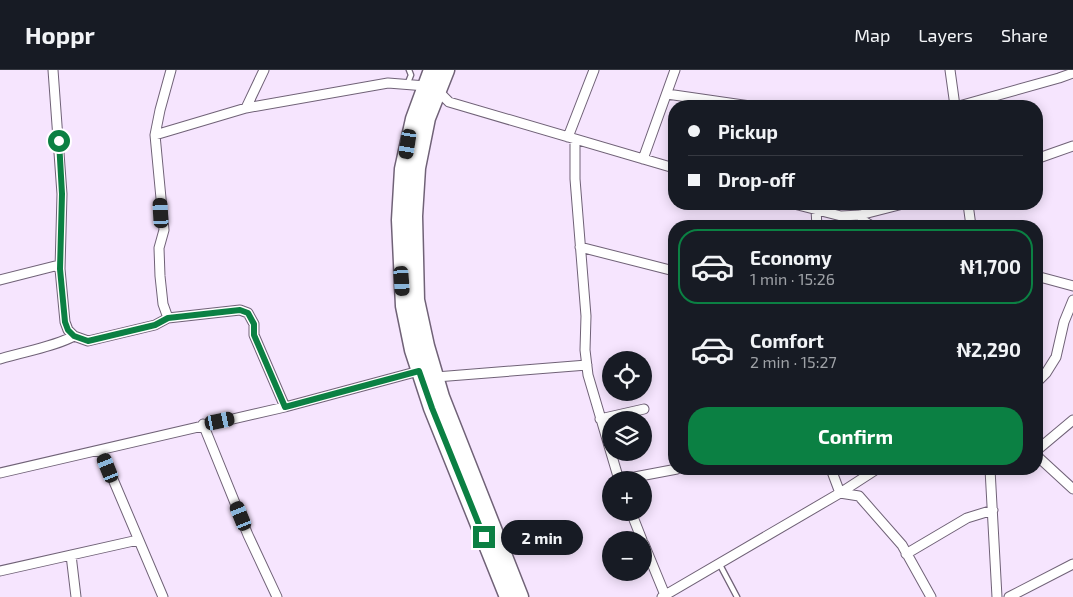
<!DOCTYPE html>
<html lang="en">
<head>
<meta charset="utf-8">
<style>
  body { margin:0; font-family:"Exo 2",sans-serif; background:#242831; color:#f1f3f6; height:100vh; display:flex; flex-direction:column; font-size:19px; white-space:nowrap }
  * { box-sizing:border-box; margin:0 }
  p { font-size:16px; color:#9ea1a6 }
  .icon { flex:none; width:28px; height:28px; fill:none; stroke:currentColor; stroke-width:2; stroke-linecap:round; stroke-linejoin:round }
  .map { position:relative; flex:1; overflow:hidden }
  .panel { position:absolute; left:668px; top:150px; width:375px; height:255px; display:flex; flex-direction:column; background:#171b24; border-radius:20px; box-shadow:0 2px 12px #0003 }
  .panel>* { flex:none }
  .banner { position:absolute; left:668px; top:30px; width:375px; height:110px; border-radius:20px; box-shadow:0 2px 12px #0003; display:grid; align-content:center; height:110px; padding:0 20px; background:#171b24 }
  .buttons { position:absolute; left:602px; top:281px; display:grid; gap:10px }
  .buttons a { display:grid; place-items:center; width:50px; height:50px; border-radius:50%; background:#171b24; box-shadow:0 2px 12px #0003; font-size:25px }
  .end { position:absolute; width:22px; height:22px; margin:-11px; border:6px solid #0b8043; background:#fff; box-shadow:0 0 0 2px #fff }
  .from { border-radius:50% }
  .bubble { position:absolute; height:35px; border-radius:18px; background:#171b24; box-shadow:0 2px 12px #0003; font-size:16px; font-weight:700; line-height:35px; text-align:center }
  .car { position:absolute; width:15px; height:30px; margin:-15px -8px; border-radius:6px; box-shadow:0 0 4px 1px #0007; background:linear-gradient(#222 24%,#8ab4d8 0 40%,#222 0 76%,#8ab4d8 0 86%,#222 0) }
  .banner b { display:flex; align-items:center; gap:18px; height:48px; font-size:19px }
  .banner b+b { border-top:1px solid #363941 }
  .banner i { width:12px; height:12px; background:#f1f3f6 }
  ul { padding:9px 0 0; list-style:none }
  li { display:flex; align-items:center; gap:15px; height:75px; margin:0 10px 8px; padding:0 10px; border:2px solid transparent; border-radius:20px }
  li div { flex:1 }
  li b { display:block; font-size:19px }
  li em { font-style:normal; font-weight:700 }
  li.active { border-color:#0b8043 }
  li>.icon { width:45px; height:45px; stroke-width:1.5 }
  .primary-button { display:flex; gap:10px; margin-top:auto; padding:10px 20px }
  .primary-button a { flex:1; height:58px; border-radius:20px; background:#0b8043; color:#fff; font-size:20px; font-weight:700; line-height:58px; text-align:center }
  header { display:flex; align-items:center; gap:30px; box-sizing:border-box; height:70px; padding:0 25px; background:#171b24; border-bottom:1px solid #363941 }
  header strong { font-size:24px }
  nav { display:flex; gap:28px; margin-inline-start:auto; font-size:18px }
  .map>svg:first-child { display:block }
</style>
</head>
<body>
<header>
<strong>Hoppr</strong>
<nav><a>Map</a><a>Layers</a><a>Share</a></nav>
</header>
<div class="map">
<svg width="1073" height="527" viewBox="0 0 1073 527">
  <rect width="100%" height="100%" fill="#f6e5fe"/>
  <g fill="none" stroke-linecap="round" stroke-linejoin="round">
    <defs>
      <path id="lane" d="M407,15L411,5L409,0
        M719,493L737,527"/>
      <path id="street" d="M53,0L62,124L60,199
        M950,0L955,36
        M667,24L750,36
        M959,36L1059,8L1073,3
        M246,38L264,0
        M155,65L246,38L388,13L426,16L438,21L449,32L674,98
        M568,67L594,0
        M575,69V109L586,246L585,280L588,305L619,410
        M643,89L675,0
        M1036,89L1073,76
        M794,134L841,146L860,145L903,134
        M968,134L971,156
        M816,140L817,156
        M860,145L865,152L872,156
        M580,177L674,201
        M1036,206L1073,216
        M0,210L55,196L60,199L65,252L68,260L74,266L88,271L155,255L168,248L240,240L248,243L254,254V265L285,337
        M168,248L163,234L160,206L159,178L164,160L155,65L160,40L171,0
        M0,289C25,281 51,278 74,266
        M436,307L587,295
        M1036,313L1046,303L1056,287L1064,252L1073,230
        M600,349L644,339
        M203,354L248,465L277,527
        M101,381L163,527
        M1036,381L1073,350
        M1036,385L1073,419
        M831,399L840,423
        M990,399L997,527
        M0,403L285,337L419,301
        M619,410L677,399
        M840,423L859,426L902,475L931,527
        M631,442L642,470
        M644,474L665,525
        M906,484L967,448L993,440
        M71,485L76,527
        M0,501L138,470
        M662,527L840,423L877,399
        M1009,527L1073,494"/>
      <path id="highway" d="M432,0L414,49L403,99L400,150L404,236L413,280L432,338L508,527
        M446,0L427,48L417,98L414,146L416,230L426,276L441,327L520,527"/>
    </defs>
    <!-- lane casing -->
    <use href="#lane" stroke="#706277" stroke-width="7"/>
    <!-- street casing -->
    <use href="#street" stroke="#706277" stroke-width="11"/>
    <!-- highway casing -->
    <use href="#highway" stroke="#706277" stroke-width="19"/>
    <!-- lane -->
    <use href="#lane" stroke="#fff" stroke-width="4.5"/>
    <!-- street -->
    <use href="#street" stroke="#fff" stroke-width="9"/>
    <!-- highway -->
    <use href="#highway" stroke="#fff" stroke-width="16"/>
  </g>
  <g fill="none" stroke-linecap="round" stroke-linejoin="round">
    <!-- route -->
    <path stroke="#0b8043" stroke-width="6" d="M59,71L62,124L60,199L65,252L68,260L74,266L88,271L155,255L168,248L240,240L248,243L254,254V265L285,337L419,301L432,338L484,467"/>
  </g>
</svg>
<div class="buttons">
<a><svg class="icon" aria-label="locate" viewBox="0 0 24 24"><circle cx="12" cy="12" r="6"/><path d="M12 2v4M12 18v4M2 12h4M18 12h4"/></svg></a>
<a><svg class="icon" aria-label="layers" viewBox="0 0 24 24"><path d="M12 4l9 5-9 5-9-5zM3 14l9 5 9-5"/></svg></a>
<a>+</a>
<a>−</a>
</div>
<i class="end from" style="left:59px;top:71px"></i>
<i class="end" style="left:484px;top:467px"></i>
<div class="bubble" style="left:501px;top:450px;width:82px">2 min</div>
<i class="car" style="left:408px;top:74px;rotate:189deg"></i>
<i class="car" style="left:161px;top:143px;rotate:357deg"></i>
<i class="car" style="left:402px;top:211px;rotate:176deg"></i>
<i class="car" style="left:220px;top:351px;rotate:78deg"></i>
<i class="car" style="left:108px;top:398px;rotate:338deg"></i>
<i class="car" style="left:241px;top:446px;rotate:338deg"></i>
<div class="banner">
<b><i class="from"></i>Pickup</b>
<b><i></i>Drop-off</b>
</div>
<section class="panel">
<ul>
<li class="active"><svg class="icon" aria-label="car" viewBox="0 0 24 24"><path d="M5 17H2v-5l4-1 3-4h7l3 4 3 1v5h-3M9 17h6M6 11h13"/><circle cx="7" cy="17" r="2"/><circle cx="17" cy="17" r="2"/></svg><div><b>Economy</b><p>1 min · 15:26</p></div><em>₦1,700</em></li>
<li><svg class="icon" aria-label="car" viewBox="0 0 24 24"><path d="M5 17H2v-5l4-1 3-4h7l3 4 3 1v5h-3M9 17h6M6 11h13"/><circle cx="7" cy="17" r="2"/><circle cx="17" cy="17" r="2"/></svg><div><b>Comfort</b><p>2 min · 15:27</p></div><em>₦2,290</em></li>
</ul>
<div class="primary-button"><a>Confirm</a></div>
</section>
</div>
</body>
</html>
